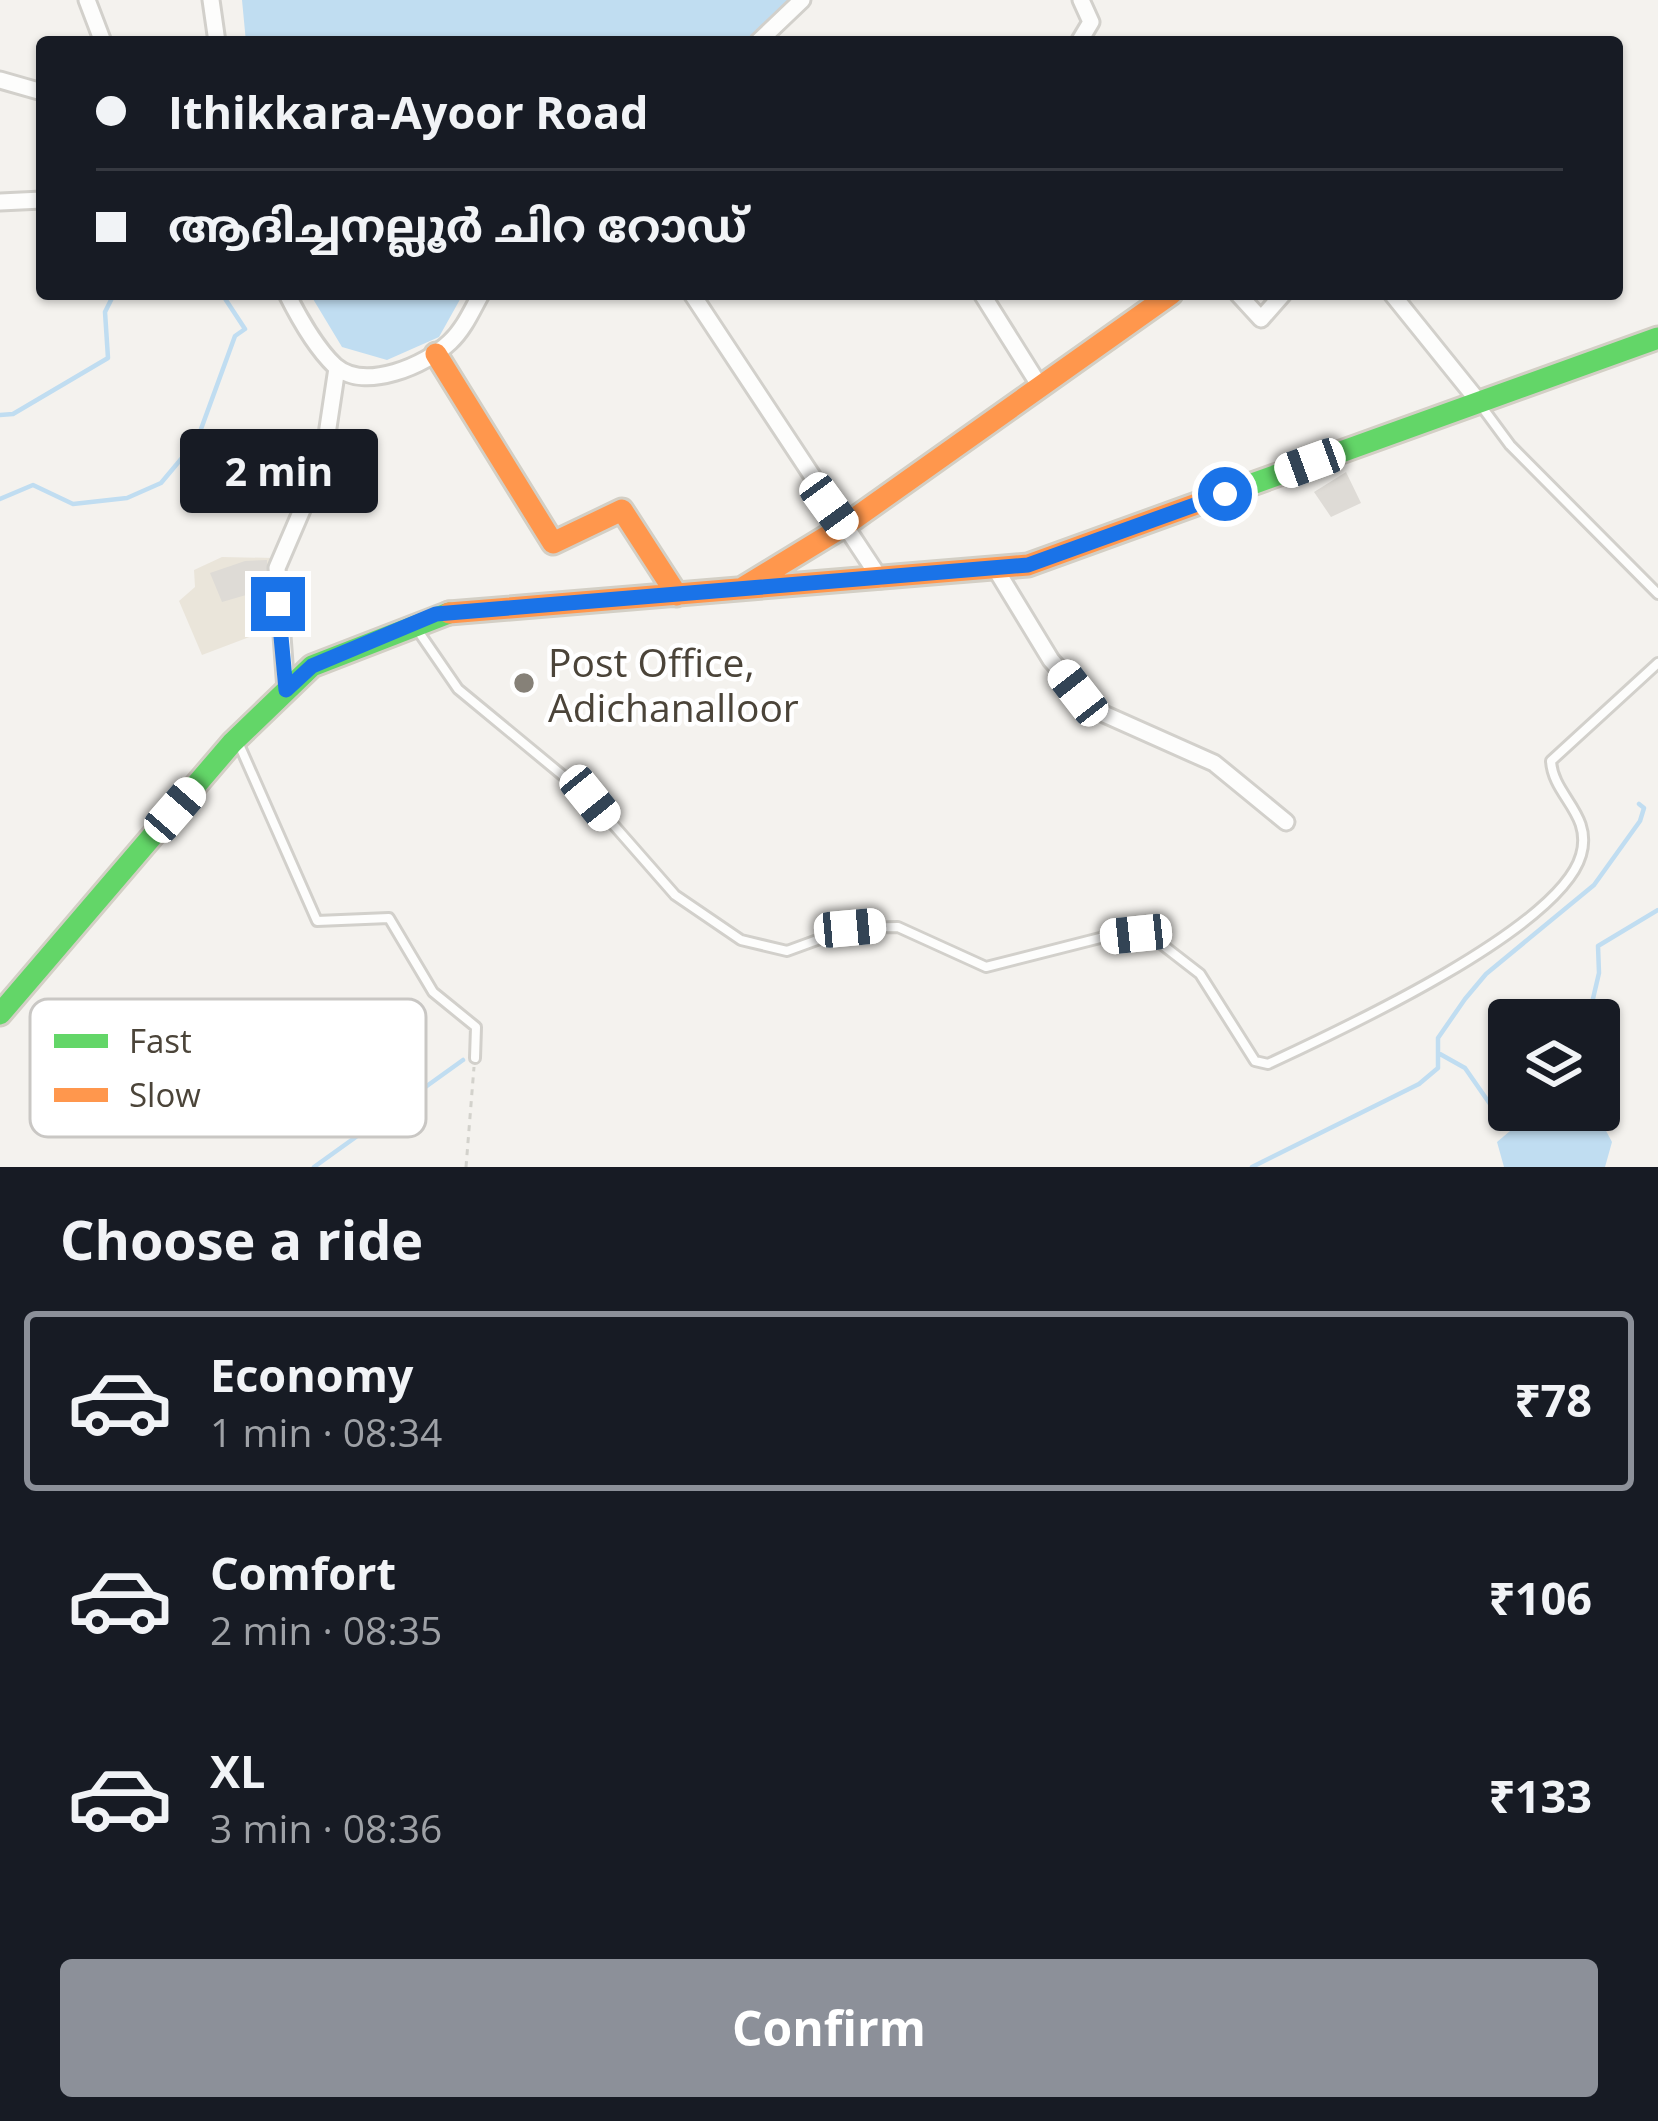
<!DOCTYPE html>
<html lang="en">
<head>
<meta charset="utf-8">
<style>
  body { margin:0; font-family:"Open Sans","Noto Sans Malayalam",sans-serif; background:#242831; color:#f1f3f6; height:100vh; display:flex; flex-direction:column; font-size:45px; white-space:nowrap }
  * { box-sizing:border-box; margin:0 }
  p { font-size:39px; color:#9ea1a6 }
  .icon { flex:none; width:66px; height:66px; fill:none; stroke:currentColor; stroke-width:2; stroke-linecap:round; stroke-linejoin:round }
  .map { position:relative; height:1167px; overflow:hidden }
  .panel { display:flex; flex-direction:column; background:#171b24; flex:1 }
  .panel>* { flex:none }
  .hud { position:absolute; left:36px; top:36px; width:1587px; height:264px; border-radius:12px; box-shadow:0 3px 9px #0004; display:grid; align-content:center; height:264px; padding:0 60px; background:#171b24 }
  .tools { position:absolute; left:1488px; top:999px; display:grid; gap:24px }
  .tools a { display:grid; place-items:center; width:132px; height:132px; border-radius:12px; background:#171b24; box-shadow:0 3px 9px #0004; font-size:60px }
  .end { position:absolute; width:54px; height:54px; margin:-27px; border:15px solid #1a73e8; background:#fff; box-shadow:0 0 0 6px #fff }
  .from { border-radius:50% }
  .bubble { position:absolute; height:84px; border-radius:12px; background:#171b24; box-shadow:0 3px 9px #0004; font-size:39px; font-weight:700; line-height:84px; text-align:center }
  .car { position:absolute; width:36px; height:72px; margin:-36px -18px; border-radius:15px; box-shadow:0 0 9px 3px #0007; background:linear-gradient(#fff 24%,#345 0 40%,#fff 0 76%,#345 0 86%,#fff 0) }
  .hud b { display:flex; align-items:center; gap:42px; height:114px; font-size:45px }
  .hud b+b { border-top:3px solid #363941 }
  .hud i { width:30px; height:30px; background:#f1f3f6 }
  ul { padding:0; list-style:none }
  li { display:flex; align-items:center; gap:36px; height:180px; margin:0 24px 18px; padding:0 36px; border:6px solid transparent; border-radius:12px }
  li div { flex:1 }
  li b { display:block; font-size:45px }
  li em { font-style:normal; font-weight:700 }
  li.on { border-color:#8c9099 }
  li>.icon { width:108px; height:108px; stroke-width:1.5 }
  h2 { padding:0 60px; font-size:54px; line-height:144px }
  .cta { display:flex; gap:24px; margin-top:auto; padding:24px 60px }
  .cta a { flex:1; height:138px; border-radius:12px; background:#8c9099; color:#fff; font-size:48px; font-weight:700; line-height:138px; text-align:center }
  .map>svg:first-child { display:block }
</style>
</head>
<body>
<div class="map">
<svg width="1658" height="1167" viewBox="0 0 1658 1167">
  <rect width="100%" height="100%" fill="#f4f2ee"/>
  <!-- education -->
  <path fill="#eae5da" d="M222,557L275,558L276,627L202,655L179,601L195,587L194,570Z"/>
  <!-- water -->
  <path fill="#c0ddf1" d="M242,0H792L745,42H246Z
    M310,294H463L439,337L387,360L342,347Z
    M1535,1110H1595L1612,1142L1605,1167H1504L1497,1142Z"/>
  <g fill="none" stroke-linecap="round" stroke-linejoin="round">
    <!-- stream -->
    <path stroke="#c0ddf1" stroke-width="4.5" d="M0,415L13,414L108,358L105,312L114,294
      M0,499L33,485L73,504L127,498L161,483L197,440L235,336L245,329L222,294
      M1588,1020L1599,973L1598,946L1658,910
      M1440,1054L1465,1068L1490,1104L1509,1102
      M314,1167L463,1060
      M1252,1167L1419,1084L1438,1068V1038L1465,999L1486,974L1594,885L1640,821L1644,808L1639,804"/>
  </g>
  <!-- building -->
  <path fill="#dedbd6" d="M1346,472L1361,503L1331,517L1314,492Z
    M267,560V598L247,602L246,595L222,602L210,573L245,561Z"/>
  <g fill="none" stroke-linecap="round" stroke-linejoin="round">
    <defs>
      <path id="lane" d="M1479,403L1510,445L1658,594
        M414,625L458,689L590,798L675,895L741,940L787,951L850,928L898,927L986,967L1100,938L1151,936L1200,974L1255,1061L1268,1064C1339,1031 1560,929 1581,855C1593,814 1553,796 1551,761L1658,663
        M238,742L317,921L389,918L433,992L476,1027L475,1058"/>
      <path id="street" d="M87,0L103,42
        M211,0L217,42
        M758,42L802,0
        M1079,42L1091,22L1081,0
        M0,80L42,92
        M0,202L42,200
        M287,294C298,316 317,349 335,366C365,392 426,365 450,342C464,329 472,310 481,294
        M692,294L881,580
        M982,294L1041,388
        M1238,294L1261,319L1283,294
        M1392,294L1479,402
        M995,568L1051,660L1095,710L1214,763L1286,822
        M286,690L277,568L323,461L337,368"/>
      <path id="fast" d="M1213,498L1658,338
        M0,1014L232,743L312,666L449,613"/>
      <path id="slow" d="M436,354L553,543L622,510L677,595
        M744,587L844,526L1171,294
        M449,613L1028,565L1213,498"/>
    </defs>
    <!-- lane casing -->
    <use href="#lane" stroke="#d2d0cb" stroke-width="14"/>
    <!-- street casing -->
    <use href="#street" stroke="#d2d0cb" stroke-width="21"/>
    <!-- fast casing -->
    <use href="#fast" stroke="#d3cfc5" stroke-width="27"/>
    <!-- slow casing -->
    <use href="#slow" stroke="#d3cfc5" stroke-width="27"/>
    <!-- path -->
    <path stroke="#d3d2cc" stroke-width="3" stroke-dasharray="6 6" stroke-linecap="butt" d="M466,1167L474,1067"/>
    <!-- lane -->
    <use href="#lane" stroke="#fdfdfc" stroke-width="8"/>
    <!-- street -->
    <use href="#street" stroke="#fdfdfc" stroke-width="15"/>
    <!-- fast -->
    <use href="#fast" stroke="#63d668" stroke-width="21"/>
    <!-- slow -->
    <use href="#slow" stroke="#ff974d" stroke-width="21"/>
  </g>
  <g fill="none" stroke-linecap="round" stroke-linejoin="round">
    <!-- route -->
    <path stroke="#1a73e8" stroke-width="15" d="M278,604L286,690L312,666L436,614L1028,565L1225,494"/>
  </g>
  <!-- markers -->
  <circle fill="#868178" stroke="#fff" stroke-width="4.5" cx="524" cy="683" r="12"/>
  <g text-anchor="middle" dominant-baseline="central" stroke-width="9" stroke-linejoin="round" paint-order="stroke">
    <!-- poi labels -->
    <g font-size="39" fill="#4b4439" stroke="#fff" text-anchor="start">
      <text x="548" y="661">Post Office,<tspan x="548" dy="45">Adichanalloor</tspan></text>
    </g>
  </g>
  <!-- legend -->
  <rect x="30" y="999" width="396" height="138" rx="18" fill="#fff" stroke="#c9c7c4" stroke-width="3"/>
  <rect x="54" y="1034" width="54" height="14" fill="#63d668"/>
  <rect x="54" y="1088" width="54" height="14" fill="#ff974d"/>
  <g font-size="33" fill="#4b4439">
    <text x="129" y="1053">Fast</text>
    <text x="129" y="1107">Slow</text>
  </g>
</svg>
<div class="tools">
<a><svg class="icon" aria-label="layers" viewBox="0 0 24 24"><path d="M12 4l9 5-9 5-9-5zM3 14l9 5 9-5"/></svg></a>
</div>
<i class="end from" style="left:1225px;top:494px"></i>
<i class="end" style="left:278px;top:604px"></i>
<div class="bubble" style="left:180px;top:429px;width:198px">2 min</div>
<i class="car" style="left:1310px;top:463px;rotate:250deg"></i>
<i class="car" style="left:829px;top:506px;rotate:144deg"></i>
<i class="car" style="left:1078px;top:693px;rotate:322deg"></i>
<i class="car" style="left:590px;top:798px;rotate:141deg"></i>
<i class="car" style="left:175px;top:810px;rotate:41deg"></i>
<i class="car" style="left:850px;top:928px;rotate:85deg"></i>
<i class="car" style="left:1136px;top:934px;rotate:264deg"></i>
<div class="hud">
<b><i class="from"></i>Ithikkara-Ayoor Road</b>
<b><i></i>ആദിച്ചനല്ലൂർ ചിറ റോഡ്</b>
</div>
</div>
<section class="panel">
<h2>Choose a ride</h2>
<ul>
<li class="on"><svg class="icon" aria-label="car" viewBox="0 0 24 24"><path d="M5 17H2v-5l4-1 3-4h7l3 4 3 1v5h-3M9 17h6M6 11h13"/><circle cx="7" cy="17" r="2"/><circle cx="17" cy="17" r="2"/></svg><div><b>Economy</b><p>1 min · 08:34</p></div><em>₹78</em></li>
<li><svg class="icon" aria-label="car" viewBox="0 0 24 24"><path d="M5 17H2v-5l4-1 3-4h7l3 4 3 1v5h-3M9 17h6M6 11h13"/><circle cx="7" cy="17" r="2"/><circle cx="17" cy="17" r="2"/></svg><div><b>Comfort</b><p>2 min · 08:35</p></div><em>₹106</em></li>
<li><svg class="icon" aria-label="car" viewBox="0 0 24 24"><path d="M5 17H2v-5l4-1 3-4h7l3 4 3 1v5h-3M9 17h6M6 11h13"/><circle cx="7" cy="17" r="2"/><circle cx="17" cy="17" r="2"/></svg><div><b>XL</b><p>3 min · 08:36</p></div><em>₹133</em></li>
</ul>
<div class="cta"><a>Confirm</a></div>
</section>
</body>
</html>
